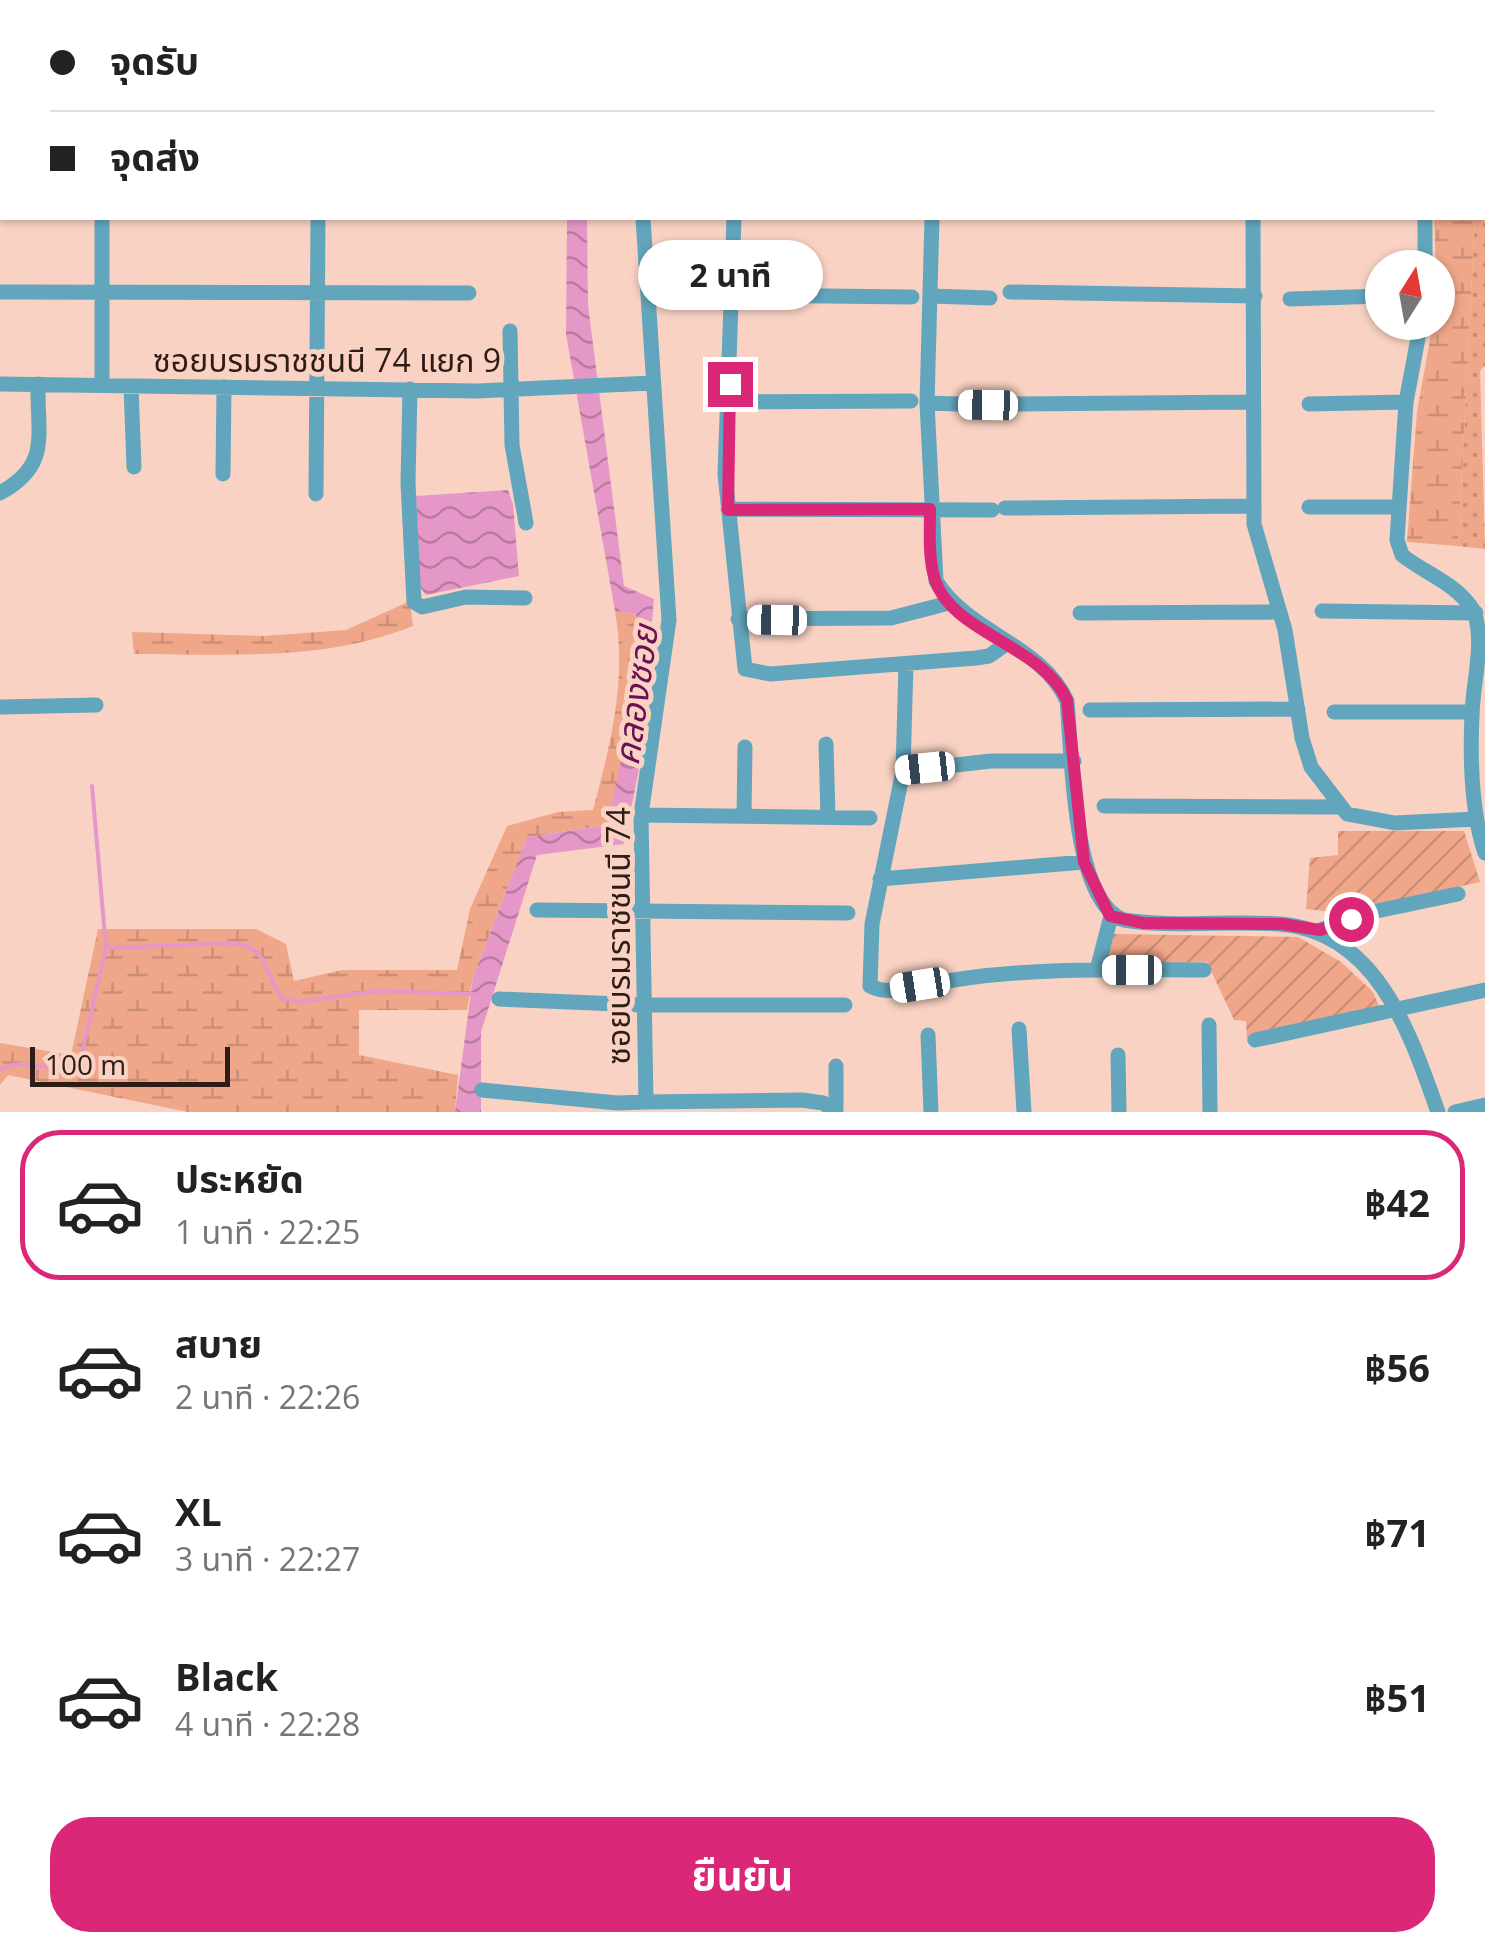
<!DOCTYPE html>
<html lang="th">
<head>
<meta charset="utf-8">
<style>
  body { margin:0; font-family:"Open Sans","Noto Sans Thai",sans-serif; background:#f6f6f6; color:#222; height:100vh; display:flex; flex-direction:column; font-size:38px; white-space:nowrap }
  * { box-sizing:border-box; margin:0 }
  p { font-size:32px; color:#767676 }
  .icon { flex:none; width:55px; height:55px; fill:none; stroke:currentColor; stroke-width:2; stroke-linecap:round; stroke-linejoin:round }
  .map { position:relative; height:1112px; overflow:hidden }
  .panel { display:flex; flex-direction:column; background:#fff; flex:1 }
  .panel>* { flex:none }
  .guide { position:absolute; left:0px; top:0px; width:1485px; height:220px; box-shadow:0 2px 8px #0004; display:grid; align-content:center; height:220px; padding:0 50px; background:#fff }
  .needle { width:65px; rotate:11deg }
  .controls { position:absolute; left:1365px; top:250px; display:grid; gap:20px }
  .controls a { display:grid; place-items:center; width:90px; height:90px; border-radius:50%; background:#fff; box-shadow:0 2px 8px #0004; font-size:50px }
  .scale { position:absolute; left:30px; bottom:25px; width:200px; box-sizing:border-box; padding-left:10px; border:5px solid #2e1c16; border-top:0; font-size:28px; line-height:35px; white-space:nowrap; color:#2e1c16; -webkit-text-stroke:8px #f9d2c3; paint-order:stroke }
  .end { position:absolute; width:45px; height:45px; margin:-22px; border:12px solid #db2777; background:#fff; box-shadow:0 0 0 5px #fff }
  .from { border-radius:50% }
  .bubble { position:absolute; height:70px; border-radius:35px; background:#fff; box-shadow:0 2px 8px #0004; font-size:32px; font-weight:700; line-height:70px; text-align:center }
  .car { position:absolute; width:30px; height:60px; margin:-30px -15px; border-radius:12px; box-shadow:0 0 8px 2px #0007; background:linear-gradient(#fff 24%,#345 0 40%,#fff 0 76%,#345 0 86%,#fff 0) }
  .guide b { display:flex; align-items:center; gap:35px; height:95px; font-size:38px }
  .guide b+b { border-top:2px solid #e0e0e0 }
  .guide i { width:25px; height:25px; background:#222 }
  ul { padding:18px 0 0; list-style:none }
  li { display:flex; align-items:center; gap:30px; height:150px; margin:0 20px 15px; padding:0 30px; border:5px solid transparent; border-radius:40px }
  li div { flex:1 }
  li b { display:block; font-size:38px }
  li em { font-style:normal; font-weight:700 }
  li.current { border-color:#db2777 }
  li>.icon { width:90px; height:90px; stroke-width:1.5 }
  .button { display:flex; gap:20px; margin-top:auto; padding:20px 50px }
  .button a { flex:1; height:115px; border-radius:40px; background:#db2777; color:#fff; font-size:40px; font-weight:700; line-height:115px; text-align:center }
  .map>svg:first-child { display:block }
</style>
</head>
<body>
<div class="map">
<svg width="1485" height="1112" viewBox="0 0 1485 1112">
  <defs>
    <pattern id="grass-dots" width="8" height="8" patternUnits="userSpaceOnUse" patternTransform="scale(2.5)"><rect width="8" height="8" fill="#efa689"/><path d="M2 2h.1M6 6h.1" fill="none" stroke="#cd8e76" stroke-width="1.8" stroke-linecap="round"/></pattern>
    <pattern id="wetland-marsh" width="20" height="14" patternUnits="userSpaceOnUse" patternTransform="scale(2.5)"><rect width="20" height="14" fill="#efa689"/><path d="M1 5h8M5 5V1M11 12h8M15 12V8" fill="none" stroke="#cd8e76"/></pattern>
    <pattern id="garden-furrows" width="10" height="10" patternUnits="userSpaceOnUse" patternTransform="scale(2.5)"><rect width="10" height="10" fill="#efa689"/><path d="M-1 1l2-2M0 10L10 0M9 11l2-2" fill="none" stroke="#cd8e76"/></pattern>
    <pattern id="water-waves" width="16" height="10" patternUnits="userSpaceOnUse" patternTransform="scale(2.5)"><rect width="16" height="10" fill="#e598c8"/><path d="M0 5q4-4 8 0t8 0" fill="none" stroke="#ba7ba1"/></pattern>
  </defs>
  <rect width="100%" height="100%" fill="#f9d2c3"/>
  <!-- grass -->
  <path fill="url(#grass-dots)" d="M1479,0H1485V365L1480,371L1485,549L1458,546L1475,218H1482Z"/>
  <!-- wetland -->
  <path fill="url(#wetland-marsh)" d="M1434,218H1475L1458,546L1407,542L1417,412L1433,323L1438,322Z
    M410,601L413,626C322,662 230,654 134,654L132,632L264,636L346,630Z
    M615,611L636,614C650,675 620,765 607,825L527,837L473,977L467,1010H359V1055L458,1075L455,1112H188L8,1075L0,1085V1043L71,1055L98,929H256L286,944L294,981L342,970H457L470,909L507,826L558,812L593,810C611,743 627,680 615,611Z"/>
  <!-- garden -->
  <path fill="url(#garden-furrows)" d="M1338,831H1464L1480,882L1340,913L1306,909L1310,858L1338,855Z
    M1112,934L1298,937L1341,962L1373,992L1379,1006L1247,1042L1246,1021L1234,1020L1207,962L1111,965L1107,955Z"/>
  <!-- water -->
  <path fill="url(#water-waves)" d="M567,218H587L588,305L624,586L654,599L639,769L624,844L537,855L481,1032V1112H455L473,977L527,837L607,825L634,702L639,627L636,614L615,611L566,334Z
    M508,490L513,504L519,576L426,595L420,587L416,496Z"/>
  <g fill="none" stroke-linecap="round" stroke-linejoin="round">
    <!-- stream -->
    <path stroke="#e598c8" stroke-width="4" d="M106,948L235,943C271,950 263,973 282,998L299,1002L376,991L473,994
      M0,1070C29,1054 44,1078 80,1061L106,948L92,786"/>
    <!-- minor -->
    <path stroke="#62a6bd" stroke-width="15" d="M733,0V2
      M882,0V2
      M1247,0L1248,2
      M103,2V0
      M636,2L637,0
      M0,201H2
      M643,218L669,620L641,815L646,1102L802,1100L823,1103L836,1112
      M734,218L725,474L745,669L770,674L976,658L989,656L1006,644
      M932,218L927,403L936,581C968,633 1042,645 1067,701C1072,750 1071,902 1124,920C1175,928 1227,920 1279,924C1377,931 1410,1033 1438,1112
      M1253,218L1254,524L1285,630L1302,738L1311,767L1347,814L1395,823L1476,819
      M1425,218V268
      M0,292L469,293
      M1010,292L1255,296
      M731,295L912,297
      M930,296L990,298
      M1290,299L1382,296
      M1421,322L1406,402L1397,540L1402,555C1427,575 1455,582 1474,611C1485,644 1473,680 1472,715C1470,759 1471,811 1485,853
      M510,331L512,445L526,523
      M0,384L477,391L653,383
      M102,385V218
      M131,386L134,467
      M410,389L408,483L414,602L422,607L466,597L525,598
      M728,402L911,401
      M927,403L988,405
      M1004,404L1253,402
      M1309,404L1406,402
      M223,474L224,387
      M0,493C51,465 37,436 38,384
      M316,494L318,218
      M1309,507H1396
      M1005,508L1252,506
      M728,509L992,510
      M1322,611L1476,613
      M1080,613L1280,612
      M738,619L891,618L949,603
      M906,664L903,771L872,924L870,986C891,998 932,983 954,980C1036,967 1121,970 1204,970
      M0,707L96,705
      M1090,710L1298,709
      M1334,712H1472
      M826,744L828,817
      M903,771L991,761H1074
      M1104,806L1340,807
      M641,815L870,818
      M744,816L745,747
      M880,879L1084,862
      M537,910L848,913
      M1320,930L1372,912L1458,894
      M1097,970L1111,916
      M499,999L642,1005H845
      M1209,1025L1210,1112
      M1019,1029L1024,1112
      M928,1035L931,1112
      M1255,1040L1485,990
      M1118,1055L1119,1112
      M482,1090L617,1103L646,1102
      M836,1108V1066
      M1455,1112L1485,1105"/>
  </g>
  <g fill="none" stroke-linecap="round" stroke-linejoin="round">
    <!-- route -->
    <path stroke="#db2777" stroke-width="12" d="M730,384L728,510L930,509C930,532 928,558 935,580C952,633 1042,645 1067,700L1084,862L1110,916L1143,923L1282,924L1320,930L1351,919"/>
  </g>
  <g text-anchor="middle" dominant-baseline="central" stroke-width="10" stroke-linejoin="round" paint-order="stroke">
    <!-- street labels -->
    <g font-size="32" fill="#2e1c16" stroke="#f9d2c3">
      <text x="327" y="359">ซอยบรมราชชนนี 74 แยก 9</text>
      <text transform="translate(617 936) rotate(-90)">ซอยบรมราชชนนี 74</text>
    </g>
    <!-- water labels -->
    <g font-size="35" font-style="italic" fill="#6b1052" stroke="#f9d2c3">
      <text transform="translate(635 695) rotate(-82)">คลองซอย</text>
    </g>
  </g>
</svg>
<div class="controls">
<a><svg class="needle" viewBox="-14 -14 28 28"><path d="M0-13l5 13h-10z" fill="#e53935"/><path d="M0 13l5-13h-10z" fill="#767676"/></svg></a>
</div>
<div class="scale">100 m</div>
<i class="end from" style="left:1351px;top:919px"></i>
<i class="end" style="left:730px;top:384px"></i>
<div class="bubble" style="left:638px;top:240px;width:185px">2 นาที</div>
<i class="car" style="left:988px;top:405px;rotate:271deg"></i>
<i class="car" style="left:777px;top:620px;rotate:271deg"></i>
<i class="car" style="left:925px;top:768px;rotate:264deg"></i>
<i class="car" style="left:1132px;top:970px;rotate:270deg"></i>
<i class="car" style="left:920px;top:985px;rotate:261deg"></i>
<div class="guide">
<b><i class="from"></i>จุดรับ</b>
<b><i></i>จุดส่ง</b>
</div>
</div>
<section class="panel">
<ul>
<li class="current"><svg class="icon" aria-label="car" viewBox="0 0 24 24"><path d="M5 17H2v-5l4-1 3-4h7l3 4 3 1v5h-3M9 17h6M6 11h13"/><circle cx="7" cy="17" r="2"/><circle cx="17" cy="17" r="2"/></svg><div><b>ประหยัด</b><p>1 นาที · 22:25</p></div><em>฿42</em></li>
<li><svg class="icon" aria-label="car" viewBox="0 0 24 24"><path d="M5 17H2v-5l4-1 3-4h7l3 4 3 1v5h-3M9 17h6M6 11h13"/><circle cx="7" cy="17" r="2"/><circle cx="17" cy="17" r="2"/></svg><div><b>สบาย</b><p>2 นาที · 22:26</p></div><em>฿56</em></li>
<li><svg class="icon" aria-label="car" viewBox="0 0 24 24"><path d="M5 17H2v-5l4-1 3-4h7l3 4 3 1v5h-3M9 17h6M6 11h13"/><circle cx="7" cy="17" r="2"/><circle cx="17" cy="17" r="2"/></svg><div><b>XL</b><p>3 นาที · 22:27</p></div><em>฿71</em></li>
<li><svg class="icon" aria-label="car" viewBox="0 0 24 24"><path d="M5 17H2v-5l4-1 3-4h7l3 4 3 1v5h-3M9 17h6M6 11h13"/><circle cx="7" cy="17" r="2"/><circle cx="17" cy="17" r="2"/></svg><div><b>Black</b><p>4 นาที · 22:28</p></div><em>฿51</em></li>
</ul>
<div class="button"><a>ยืนยัน</a></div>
</section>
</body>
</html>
